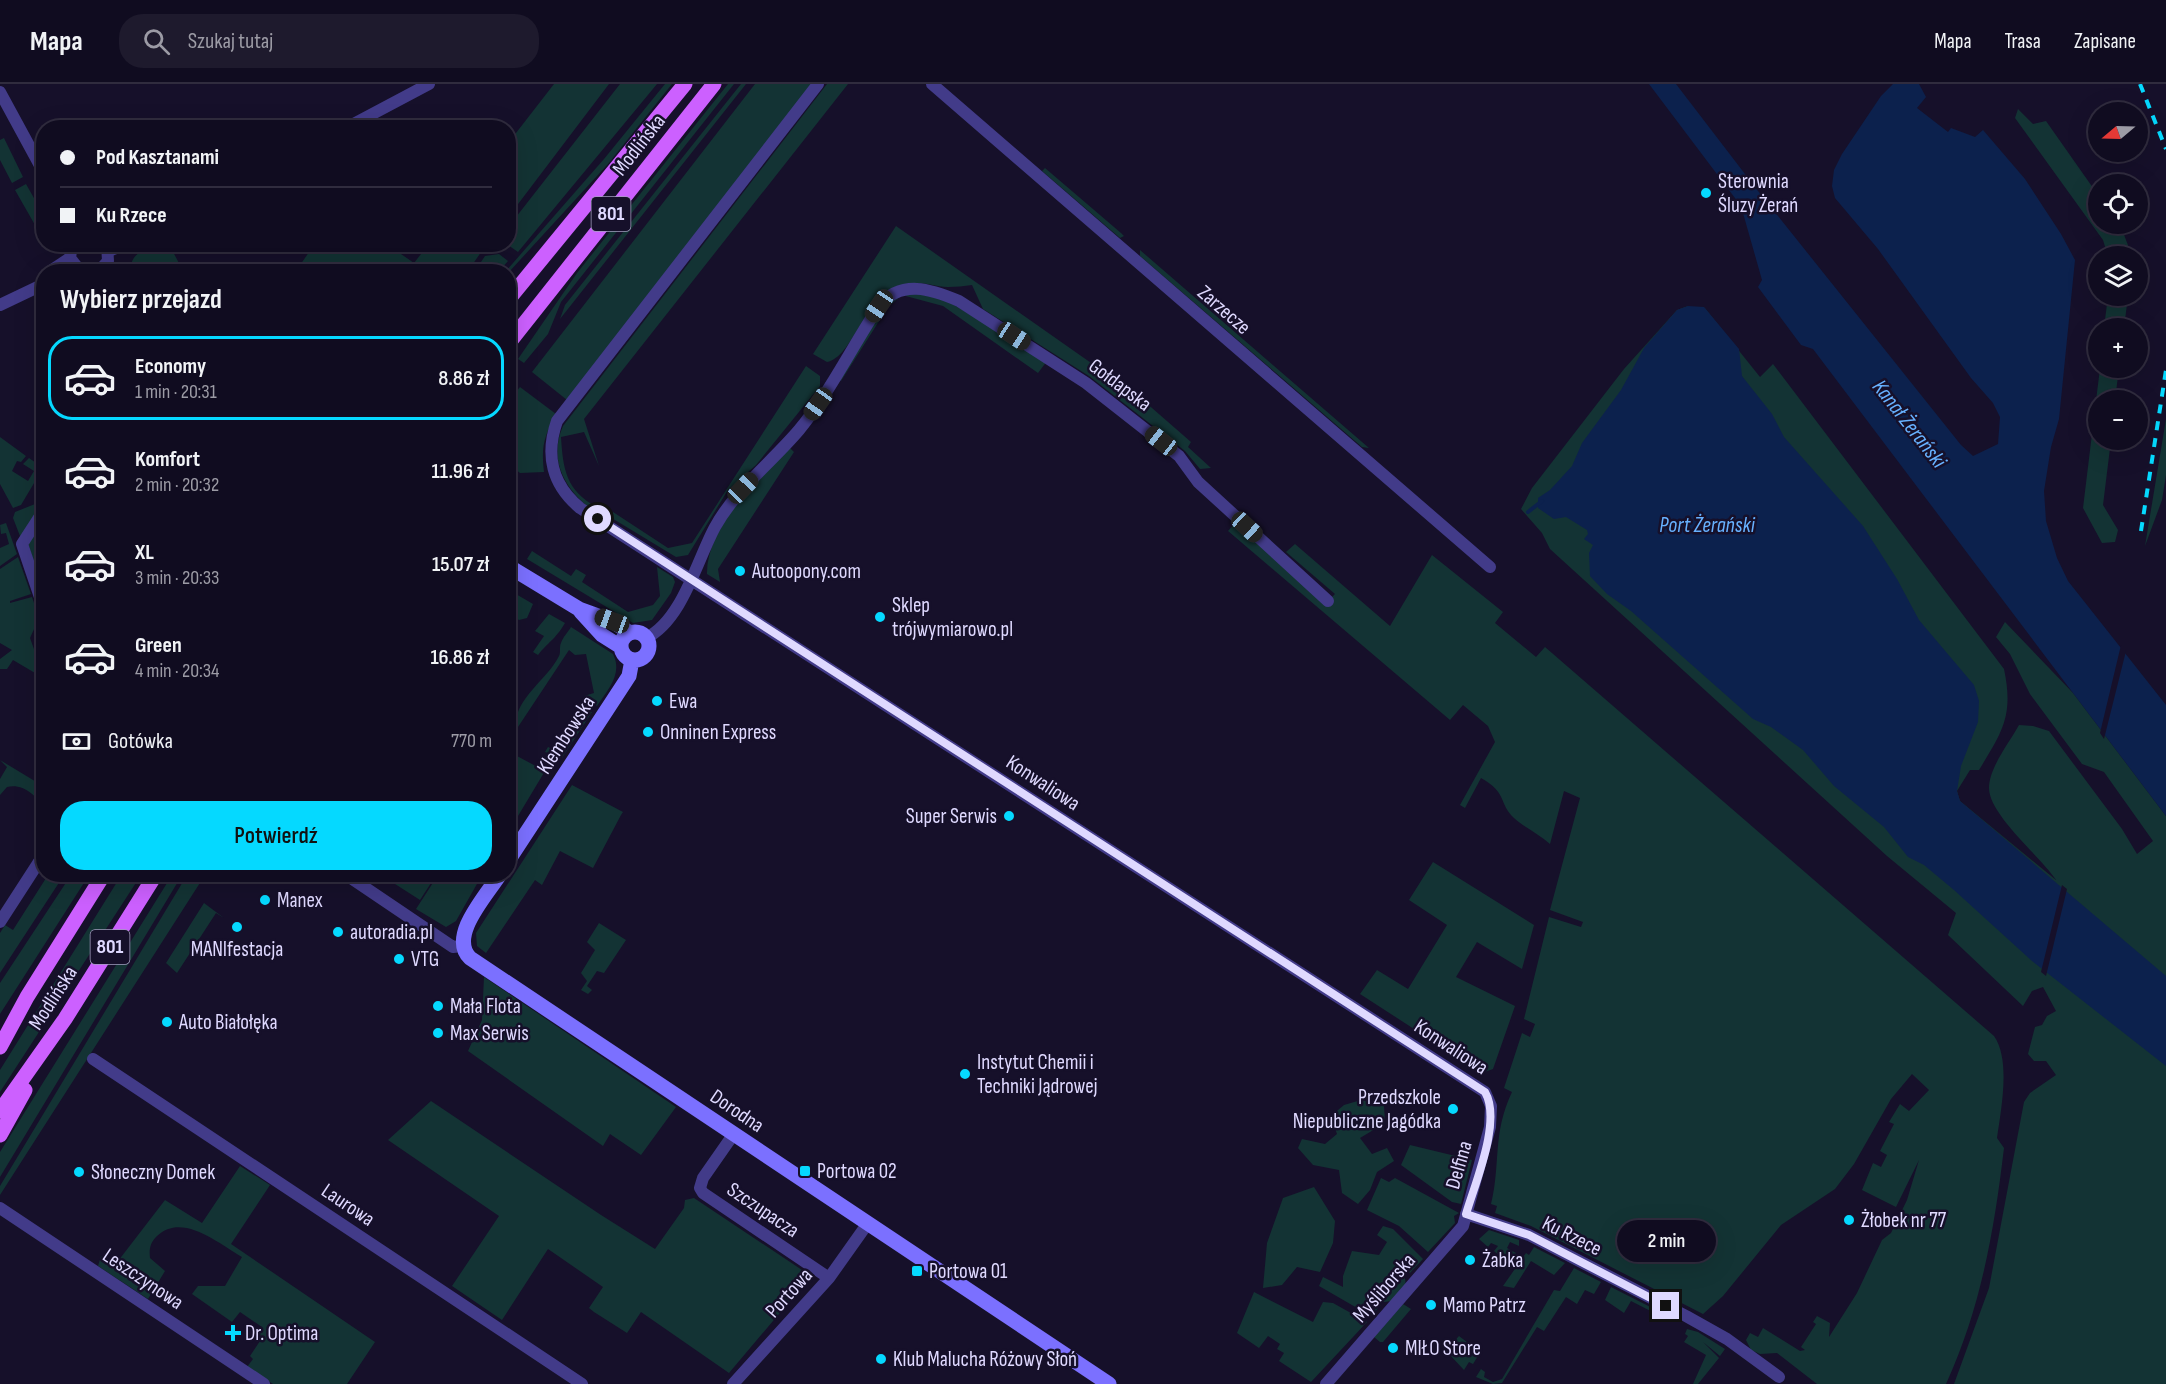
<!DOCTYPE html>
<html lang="pl">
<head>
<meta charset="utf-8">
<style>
  body { margin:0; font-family:"Sofia Sans Condensed",sans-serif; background:#1e1a2d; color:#f1f3f6; height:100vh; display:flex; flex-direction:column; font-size:22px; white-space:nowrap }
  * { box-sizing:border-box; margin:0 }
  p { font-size:20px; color:#9c9ba5 }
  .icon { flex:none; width:33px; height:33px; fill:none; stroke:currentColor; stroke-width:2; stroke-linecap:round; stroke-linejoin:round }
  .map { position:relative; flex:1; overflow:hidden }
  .panel { position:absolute; left:36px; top:180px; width:480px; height:618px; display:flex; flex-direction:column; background:#100c20; border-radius:24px; box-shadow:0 6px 24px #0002,0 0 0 2px #302c3e }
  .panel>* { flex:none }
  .banner { position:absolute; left:36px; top:36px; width:480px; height:132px; border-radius:24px; box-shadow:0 6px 24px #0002,0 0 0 2px #302c3e; display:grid; align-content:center; height:132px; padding:0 24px; background:#100c20 }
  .needle { width:39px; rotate:251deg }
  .tools { position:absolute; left:2088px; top:18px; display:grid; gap:12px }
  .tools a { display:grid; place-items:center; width:60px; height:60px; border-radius:50%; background:#100c20; box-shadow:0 6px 24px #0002,0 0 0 2px #302c3e; font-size:30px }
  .end { position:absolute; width:27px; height:27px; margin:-14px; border:8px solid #dfd9ff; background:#111; box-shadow:0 0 0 3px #111 }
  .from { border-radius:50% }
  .bubble { position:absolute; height:42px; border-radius:21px; background:#100c20; box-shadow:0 6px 24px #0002,0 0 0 2px #302c3e; font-size:20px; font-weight:600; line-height:42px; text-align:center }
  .car { position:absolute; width:18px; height:36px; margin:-18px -9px; border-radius:8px; box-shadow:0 0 4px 2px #0007; background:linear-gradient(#222 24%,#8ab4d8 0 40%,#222 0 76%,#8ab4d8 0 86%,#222 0) }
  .banner b { display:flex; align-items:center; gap:21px; height:57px; font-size:22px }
  .banner b+b { border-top:2px solid #302c3e }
  .banner i { width:15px; height:15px; background:#f1f3f6 }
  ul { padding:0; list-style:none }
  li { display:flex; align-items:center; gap:18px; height:84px; margin:0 12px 9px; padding:0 12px; border:3px solid transparent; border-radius:24px }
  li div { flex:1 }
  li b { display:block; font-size:22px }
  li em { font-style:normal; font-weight:600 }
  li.active { border-color:#05d9ff }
  li>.icon { width:54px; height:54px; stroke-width:1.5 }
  h2 { padding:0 24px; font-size:27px; line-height:72px }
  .pay { display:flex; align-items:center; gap:15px; height:66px; padding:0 24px; font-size:22px }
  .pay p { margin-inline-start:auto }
  .action { display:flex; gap:12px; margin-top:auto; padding:12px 24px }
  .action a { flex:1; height:69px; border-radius:24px; background:#05d9ff; color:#111; font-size:24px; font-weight:600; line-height:69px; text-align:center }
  header { display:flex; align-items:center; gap:36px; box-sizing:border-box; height:84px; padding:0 30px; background:#100c20; border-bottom:2px solid #302c3e }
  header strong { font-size:28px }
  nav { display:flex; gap:33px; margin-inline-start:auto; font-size:21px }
  .search { width:420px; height:54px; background:#1e1a2d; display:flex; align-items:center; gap:15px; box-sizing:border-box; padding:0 21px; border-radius:24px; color:#9c9ba5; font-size:22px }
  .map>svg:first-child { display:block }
</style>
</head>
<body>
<header>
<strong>Mapa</strong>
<div class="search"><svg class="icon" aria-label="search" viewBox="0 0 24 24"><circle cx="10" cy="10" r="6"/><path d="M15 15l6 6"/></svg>Szukaj tutaj</div>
<nav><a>Mapa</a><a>Trasa</a><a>Zapisane</a></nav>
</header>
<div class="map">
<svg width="2166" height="1300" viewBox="0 0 2166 1300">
  <rect width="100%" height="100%" fill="#16102a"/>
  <!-- green -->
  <path fill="#133334" d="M554,0H609L509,132V58Z
    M620,0H657L518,168L508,161L509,142Z
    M665,0H672L608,80L509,188L506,187L604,75Z
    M728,0H734L561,218L548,250L524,279L518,275L577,189Z
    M741,0H746L560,235L565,221Z
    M755,0H812L567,316L532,288Z
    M827,0H848L584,335L599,382L584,348L561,353C563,385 566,407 597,423L592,426C565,405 548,376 563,342Z
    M2018,25L2033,40L2046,37L2098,111V140H2120L2132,172H2108L2103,156L2015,34Z
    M4,54L23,93L12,99L0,76V56Z
    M1045,84L1121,149L1124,152L1120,154L1042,87Z
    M26,100L43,130V137L35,141L15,106Z
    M896,142L1094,281L1099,289L1105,283L1191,358L1188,363L1211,384L1200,385L1185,367L1089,292L983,225L972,201C964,202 956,203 948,203C930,202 918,195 898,202C863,215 853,273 827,278L813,270Z
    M150,161H172L170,162L183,187H132C128,174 140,168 150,161Z
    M314,161H388L414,179L428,161H486L468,187H258L272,180L287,187L298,184Z
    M1140,166L1369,364L1362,363L1140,172Z
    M499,170L508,177L499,187H475L485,172Z
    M924,209L946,216L1047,277L1038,289L943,222L902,211L888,223L841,297L839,295L883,223L902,211Z
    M2108,212H2128L2124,244H2104Z
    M1688,222L1658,255L1832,566L2166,972V1300H1954L1989,1204L2024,1018L2030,1009L2056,991L2046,977H2034L2028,970L2035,943L2042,941L2047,932L2056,927L2043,903L2032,907L2023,922L1948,851L1956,829L1887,772L1550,465L1542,449L1521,425L1532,404L1624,285L1677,226Z
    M1704,223L1760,293L1773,280L2004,585C2014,632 2002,648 1979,686H1970L1957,707L1960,717L2056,796C2041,773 1989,731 1989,704C1989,684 2009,659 2019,641L2033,642L2049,647L2122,745L2137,770L2153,757L2104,688L2082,680L2030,610L2010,570L1996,553L2005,538L2073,609L2166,732V898L1963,735L1913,605Z
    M806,282L820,292V302L756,381L728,406L688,471L676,473L610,433L613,428L668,464L692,459Z
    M2100,284H2119L2115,316H2098V356H2111L2103,421L2118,446L2115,458L2102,459L2083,424Z
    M520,303L556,330C544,353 541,362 544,388L520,389L509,380L508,317Z
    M2166,335V391L2162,416L2145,462Z
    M0,353L26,372L21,378L17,377L12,387L28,397L34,387L23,380L29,374L43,384L21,421L13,424L0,400Z
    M789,363L794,368L718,485L720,498L707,490C706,443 759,395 789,363Z
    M40,418L42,422L22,452H20L13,434L15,428Z
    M43,434V502L40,500L28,459Z
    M6,439L17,470L0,482V464L9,460L6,449L1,450L0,441Z
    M1235,439L1325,520L1335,510L1286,468L1295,460L1390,542L1432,471L1503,528L1495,539L1536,573L1545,563L1994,952C2011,976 2001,1026 1997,1054L2004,1064C1994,1148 1981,1223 1946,1300H1817L1777,1269L1760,1270L1751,1266L1746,1256L1750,1249L1758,1253L1763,1244L1800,1267L1805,1266L1801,1263L1816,1240L1813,1238L1817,1232L1830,1239L1829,1253L1857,1209L1882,1156L1891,1149L1907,1116L1919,1076L1896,1123L1862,1106L1873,1079L1881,1083L1887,1071L1880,1067L1894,1040L1889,1038L1900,1020L1909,1027L1929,1006L1912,990L1891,1015L1854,1080L1835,1105L1781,1141L1723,1212L1703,1230L1531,1142L1495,1129L1497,1122L1491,1120C1501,1079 1492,1050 1512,1008L1504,1004L1522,949L1530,953L1535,940L1524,935L1549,833L1581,843L1583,838L1550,826L1580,714L1564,707L1550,760C1539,750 1525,744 1514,734C1498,719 1508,709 1481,694L1465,724L1460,721L1495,658L1488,642L1463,621L1450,636L1228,447Z
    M532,467L571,492L576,485L586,491L582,498L628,528L653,521L660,512L657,483L673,493L675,498L671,509L652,536L633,539L527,475Z
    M18,473L31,510L10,517V519L32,513L39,534L30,554L40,582L35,589L13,576L7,585H0V575L12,566L0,559V485Z
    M509,506L533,520L527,534L519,536L509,530Z
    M549,530L565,539C555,556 548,558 538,571L533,568L544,552L535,547Z
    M571,543L613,570C623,590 608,605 597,622L584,612L594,609L586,570L575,571L569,566L516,646C512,615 547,597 559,572C561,568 559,563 561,559C563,553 568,548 571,543Z
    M584,624L592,628L562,674L545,668L548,663L556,667Z
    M517,672L545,687L509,747V685Z
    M0,676L43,702V724C37,711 22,699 7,703L0,711V695L7,683Z
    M572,701L623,728L621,731L593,784L560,767L542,801L535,796L486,869L477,862L476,849Z
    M1433,778L1534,841L1522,885L1477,858L1456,893L1515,922L1493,985L1482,989L1360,910L1377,886L1408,905L1447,841L1409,816Z
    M122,790L141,791L0,1008V986Z
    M48,791H64L0,889V849L5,841L13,846Z
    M71,791H89L0,930V899Z
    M172,791H182L0,1093V1068Z
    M187,791H205L0,1111V1102Z
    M381,791H402L413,797L418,792L431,799L420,816Z
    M438,791H482L456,837L446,843L416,825Z
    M204,819L224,834L216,829L177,889L166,879Z
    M599,839L626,856L604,889L597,887L587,902L592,906L588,910L581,906L587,897L581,889L595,866L587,858Z
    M484,893L676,1023L641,1071L610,1050L603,1062L468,967L482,936Z
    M1361,1016L1384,1022L1385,1039L1360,1054L1372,1070L1387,1064L1394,1077L1377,1088L1370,1106L1358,1120L1342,1109L1339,1086L1313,1081L1298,1064L1302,1055L1325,1060L1337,1050L1331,1032L1344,1021Z
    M431,1017L601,1131L655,1165L684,1124L685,1116L694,1114L811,1192L729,1289L641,1228L627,1249L594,1228L589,1224L603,1203L548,1165L502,1236L452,1202L499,1132L388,1056Z
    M1410,1061L1472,1076L1461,1120L1452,1118L1401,1081Z
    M240,1082L270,1101L231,1160L375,1258L347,1300H273L247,1283L253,1275L250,1272L260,1257L255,1254L262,1243L240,1228L232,1238L192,1210L198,1202H225L242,1173C218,1159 182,1128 157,1152C150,1159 149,1165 150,1174L165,1187L148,1215L98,1182L101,1172L115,1181L165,1116L202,1139Z
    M1381,1094L1389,1098L1395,1094L1459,1129L1454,1132L1455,1139L1428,1168L1399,1142L1367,1126Z
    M1314,1103L1335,1137L1333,1159L1320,1188L1297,1183L1282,1201L1263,1204L1267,1159L1283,1114Z
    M1383,1142L1393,1145L1423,1175L1410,1189L1404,1186L1406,1203L1391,1217L1378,1219L1381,1221L1371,1232L1319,1202L1323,1193L1343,1203V1192L1352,1167L1379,1171L1387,1158L1377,1151Z
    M1489,1146L1519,1156V1162L1510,1158L1507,1164L1516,1169L1509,1180L1494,1167L1498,1162L1491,1159L1488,1163L1479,1155Z
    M1534,1163L1565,1179L1554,1191L1531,1177L1514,1204L1503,1202L1526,1169L1529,1171Z
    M1574,1184L1601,1198L1594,1210L1585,1206L1577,1220L1566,1213L1544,1247L1537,1243L1502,1299L1493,1300L1476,1293L1481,1285L1485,1288L1484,1293L1493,1298L1502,1295L1554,1206L1560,1207Z
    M1611,1203L1668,1232L1670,1237L1631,1217L1624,1229L1605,1216Z
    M1254,1208L1313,1238L1323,1218L1333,1219L1367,1238L1311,1298L1279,1277L1284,1269L1277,1265L1280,1260L1268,1252L1259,1264L1237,1249Z
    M1403,1220L1411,1225L1383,1258H1380L1374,1253Z
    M1687,1245L1698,1248L1725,1265L1720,1272L1703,1258L1719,1274L1698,1300H1693L1706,1271L1684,1258L1688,1252L1685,1250Z
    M1459,1252L1476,1265L1474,1269L1478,1272L1473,1280L1469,1278L1464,1286L1449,1270L1451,1261Z"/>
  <!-- water -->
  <path fill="#0c214d" d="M1649,0H1676L1758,107L1961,361L1973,372L1998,360L2000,333L1993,319L1971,294L1878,165L1835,114L1832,102L1834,86L1842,70L1881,12L1893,0H1919L1926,13L1917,24L1948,48L1951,44L1975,53L1983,46L2025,95L2061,150L2075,176L2059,335L2051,363L2044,407L2046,437L2057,474L2068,497L2166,621V732L1813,265L1801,261L1758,203L1762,196L1741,122Z
    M1688,222L1704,223L1739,265L1742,292L1772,330L1784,353L1863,442L1897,495L1919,536L1974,601L1979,617L1978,638L1961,682L1957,707L1960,717L2166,892V982L2032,877L1954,806L1924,781L1908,773L1884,743L1834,702L1803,666L1771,643L1753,635L1631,527L1607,510L1590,492L1589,469L1593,461L1584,455L1588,450L1587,446L1566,433L1554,435L1538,424V414L1550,406L1572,382L1582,359L1621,306L1644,264L1677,226Z"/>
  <!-- pier -->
  <path fill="#16102a" d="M2121,561L2126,567L2104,655L2100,649Z
    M2062,801L2067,805L2046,892L2041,888Z"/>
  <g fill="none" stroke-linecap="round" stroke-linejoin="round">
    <!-- stream -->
    <path stroke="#0c214d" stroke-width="4" d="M1528,428L1542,417"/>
    <!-- street -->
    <path stroke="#423b89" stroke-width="12" d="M818,0L557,337C545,371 552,401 580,424L1485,1008L1491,1022L1490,1043L1463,1142L1326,1300
      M932,0L1490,483
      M0,8L44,89
      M346,44L429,0
      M72,160L70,174L81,188
      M109,167L125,160
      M49,188L70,174
      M98,188L108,177L107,160
      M0,221L44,200
      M44,426L22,460L44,525
      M646,554C682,537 697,476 715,443C736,405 771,379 799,346C830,308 852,263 879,222C901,195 931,205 959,217L1086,299L1179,372L1198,398L1328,517
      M345,790L453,863L462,862
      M0,838L44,770
      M93,975L582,1300
      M733,1051L703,1094L700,1104L703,1109L829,1194
      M0,1124L264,1300
      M1466,1130L1529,1151L1686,1232L1727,1255L1779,1293
      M733,1300L829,1194L868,1139"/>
    <!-- secondary -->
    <path stroke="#7b70ff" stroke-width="15" d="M508,482L579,525L612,537L630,549
      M581,528L602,551L621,563
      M621 562a14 14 0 1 1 28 0a14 14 0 1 1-28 0Z
      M508,777L629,592L632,576
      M500,790C487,811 448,852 470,874L1109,1300"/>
    <!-- primary -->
    <path stroke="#cc60ff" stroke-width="15" d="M508,216L685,0
      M508,260L714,0
      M0,963L27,913L104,790
      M0,1027L65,935L156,790
      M0,1051L25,1006"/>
    <!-- rail -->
    <path stroke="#05d9ff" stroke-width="4" stroke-dasharray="9 8" stroke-linecap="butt" d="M2140,0L2166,65
      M2141,447L2166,286"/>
  </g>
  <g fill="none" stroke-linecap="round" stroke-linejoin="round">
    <!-- route -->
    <path stroke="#dfd9ff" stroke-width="8" d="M598,435L1485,1008C1502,1037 1475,1099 1466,1130L1529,1151L1666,1222"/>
  </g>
  <!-- markers -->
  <g fill="#05d9ff" stroke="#16102a" stroke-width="2">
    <circle cx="1706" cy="109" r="6"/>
    <circle cx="740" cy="487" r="6"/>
    <circle cx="880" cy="533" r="6"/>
    <circle cx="657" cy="617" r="6"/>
    <circle cx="648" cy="648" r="6"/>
    <circle cx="1009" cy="732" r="6"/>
    <circle cx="265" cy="816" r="6"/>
    <circle cx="237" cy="843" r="6"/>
    <circle cx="338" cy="848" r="6"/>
    <circle cx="399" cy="875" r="6"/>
    <circle cx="438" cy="922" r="6"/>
    <circle cx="167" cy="938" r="6"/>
    <circle cx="438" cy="949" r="6"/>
    <circle cx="965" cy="990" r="6"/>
    <circle cx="1453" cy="1025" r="6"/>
    <rect x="799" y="1081" width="12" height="12" rx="3"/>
    <circle cx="79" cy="1088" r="6"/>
    <circle cx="1849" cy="1136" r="6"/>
    <circle cx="1470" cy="1176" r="6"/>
    <rect x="911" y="1181" width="12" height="12" rx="3"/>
    <circle cx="1431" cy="1221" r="6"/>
    <path d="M230 1240h6v6h6v6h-6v6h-6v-6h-6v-6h6z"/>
    <circle cx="1393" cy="1264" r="6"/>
    <circle cx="881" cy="1275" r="6"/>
  </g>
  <g text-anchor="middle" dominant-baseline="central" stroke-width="5" stroke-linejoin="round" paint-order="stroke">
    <!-- shield labels -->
    <g fill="#16102a" stroke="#a39dbf" stroke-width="1.5">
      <rect x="591.5" y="113" width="39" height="34" rx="4.5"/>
      <rect x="90.5" y="846" width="39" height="34" rx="4.5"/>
    </g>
    <g font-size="20" font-weight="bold" fill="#dfd9ff">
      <text x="611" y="130">801</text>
      <text x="110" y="863">801</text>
    </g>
    <!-- street labels -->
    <g font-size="21" fill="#dfd9ff" stroke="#16102a">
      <text transform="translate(639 61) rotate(-52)">Modlińska</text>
      <text transform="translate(1224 226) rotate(41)">Zarzecze</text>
      <text transform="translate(1120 301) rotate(37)">Gołdapska</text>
      <text transform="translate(566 651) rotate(-57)">Klembowska</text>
      <text transform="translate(1043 699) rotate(33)">Konwaliowa</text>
      <text transform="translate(53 914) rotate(-57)">Modlińska</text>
      <text transform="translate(1451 963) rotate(33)">Konwaliowa</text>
      <text transform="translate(737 1027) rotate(34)">Dorodna</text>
      <text transform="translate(1459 1081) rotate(-74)">Delfina</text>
      <text transform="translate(348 1121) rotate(34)">Laurowa</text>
      <text transform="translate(763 1126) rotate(34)">Szczupacza</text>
      <text transform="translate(1572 1152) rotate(27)">Ku Rzece</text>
      <text transform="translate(143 1195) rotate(34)">Leszczynowa</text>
      <text transform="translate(1384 1204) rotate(-49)">Myśliborska</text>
      <text transform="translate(789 1209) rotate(-48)">Portowa</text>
    </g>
    <!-- poi labels -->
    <g font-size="21" fill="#dfd9ff" stroke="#16102a" text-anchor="start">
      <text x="1718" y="97">Sterownia<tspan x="1718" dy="24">Śluzy Żerań</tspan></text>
      <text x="752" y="487">Autoopony.com</text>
      <text x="892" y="521">Sklep<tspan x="892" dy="24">trójwymiarowo.pl</tspan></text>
      <text x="669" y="617">Ewa</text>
      <text x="660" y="648">Onninen Express</text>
      <text x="997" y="732" text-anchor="end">Super Serwis</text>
      <text x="277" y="816">Manex</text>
      <text x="350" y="848">autoradia.pl</text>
      <text x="237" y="865" text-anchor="middle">MANIfestacja</text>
      <text x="411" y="875">VTG</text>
      <text x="450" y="922">Mała Flota</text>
      <text x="179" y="938">Auto Białołęka</text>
      <text x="450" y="949">Max Serwis</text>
      <text x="977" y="978">Instytut Chemii i<tspan x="977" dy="24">Techniki Jądrowej</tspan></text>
      <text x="1441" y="1013" text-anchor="end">Przedszkole<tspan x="1441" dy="24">Niepubliczne Jagódka</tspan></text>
      <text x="817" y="1087">Portowa 02</text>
      <text x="91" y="1088">Słoneczny Domek</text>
      <text x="1861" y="1136">Żłobek nr 77</text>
      <text x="1482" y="1176">Żabka</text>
      <text x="929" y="1187">Portowa 01</text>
      <text x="1443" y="1221">Mamo Patrz</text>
      <text x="245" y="1249">Dr. Optima</text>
      <text x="1405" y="1264">MIŁO Store</text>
      <text x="893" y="1275">Klub Malucha Różowy Słoń</text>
    </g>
    <!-- water labels -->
    <g font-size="22" font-style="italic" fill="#67b1ff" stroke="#16102a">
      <text transform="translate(1909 340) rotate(52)">Kanał Żerański</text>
      <text x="1707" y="441">Port Żerański</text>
    </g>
  </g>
</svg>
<div class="tools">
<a><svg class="needle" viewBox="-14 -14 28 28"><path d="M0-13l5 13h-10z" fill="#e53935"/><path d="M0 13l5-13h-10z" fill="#9c9ba5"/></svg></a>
<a><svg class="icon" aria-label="locate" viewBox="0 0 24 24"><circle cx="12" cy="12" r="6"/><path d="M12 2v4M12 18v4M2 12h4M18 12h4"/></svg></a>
<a><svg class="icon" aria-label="layers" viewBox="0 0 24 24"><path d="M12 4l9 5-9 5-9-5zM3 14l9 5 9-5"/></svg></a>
<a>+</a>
<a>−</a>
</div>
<i class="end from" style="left:598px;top:435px"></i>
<i class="end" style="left:1666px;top:1222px"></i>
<div class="bubble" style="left:1617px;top:1136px;width:99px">2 min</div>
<i class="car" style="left:879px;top:222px;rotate:214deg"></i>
<i class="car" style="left:1014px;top:252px;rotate:123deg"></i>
<i class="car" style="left:818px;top:320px;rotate:215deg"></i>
<i class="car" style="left:1161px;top:357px;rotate:308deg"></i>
<i class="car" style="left:743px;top:404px;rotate:44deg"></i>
<i class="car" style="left:1247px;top:443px;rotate:133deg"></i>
<i class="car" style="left:612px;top:537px;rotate:290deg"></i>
<div class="banner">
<b><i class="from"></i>Pod Kasztanami</b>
<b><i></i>Ku Rzece</b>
</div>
<section class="panel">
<h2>Wybierz przejazd</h2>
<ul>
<li class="active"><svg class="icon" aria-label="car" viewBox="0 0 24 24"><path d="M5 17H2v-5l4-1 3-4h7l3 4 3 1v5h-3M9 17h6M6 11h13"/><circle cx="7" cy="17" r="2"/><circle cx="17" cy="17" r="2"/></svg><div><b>Economy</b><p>1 min · 20:31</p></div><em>8.86 zł</em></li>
<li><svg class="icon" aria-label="car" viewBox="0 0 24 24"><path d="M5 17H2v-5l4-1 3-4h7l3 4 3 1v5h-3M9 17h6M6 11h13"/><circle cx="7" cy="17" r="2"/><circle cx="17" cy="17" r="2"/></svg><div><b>Komfort</b><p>2 min · 20:32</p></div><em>11.96 zł</em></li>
<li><svg class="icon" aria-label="car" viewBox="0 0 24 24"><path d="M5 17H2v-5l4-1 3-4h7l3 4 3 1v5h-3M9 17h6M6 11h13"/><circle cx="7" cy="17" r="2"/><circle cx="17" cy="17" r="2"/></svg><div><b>XL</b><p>3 min · 20:33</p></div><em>15.07 zł</em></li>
<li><svg class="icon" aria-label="car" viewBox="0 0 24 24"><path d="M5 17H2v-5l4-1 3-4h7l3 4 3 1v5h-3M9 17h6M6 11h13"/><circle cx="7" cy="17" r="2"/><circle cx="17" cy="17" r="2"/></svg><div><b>Green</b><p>4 min · 20:34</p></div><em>16.86 zł</em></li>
</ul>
<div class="pay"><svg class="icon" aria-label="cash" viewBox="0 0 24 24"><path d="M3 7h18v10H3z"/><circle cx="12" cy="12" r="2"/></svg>Gotówka<p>770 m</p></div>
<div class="action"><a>Potwierdź</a></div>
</section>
</div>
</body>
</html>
